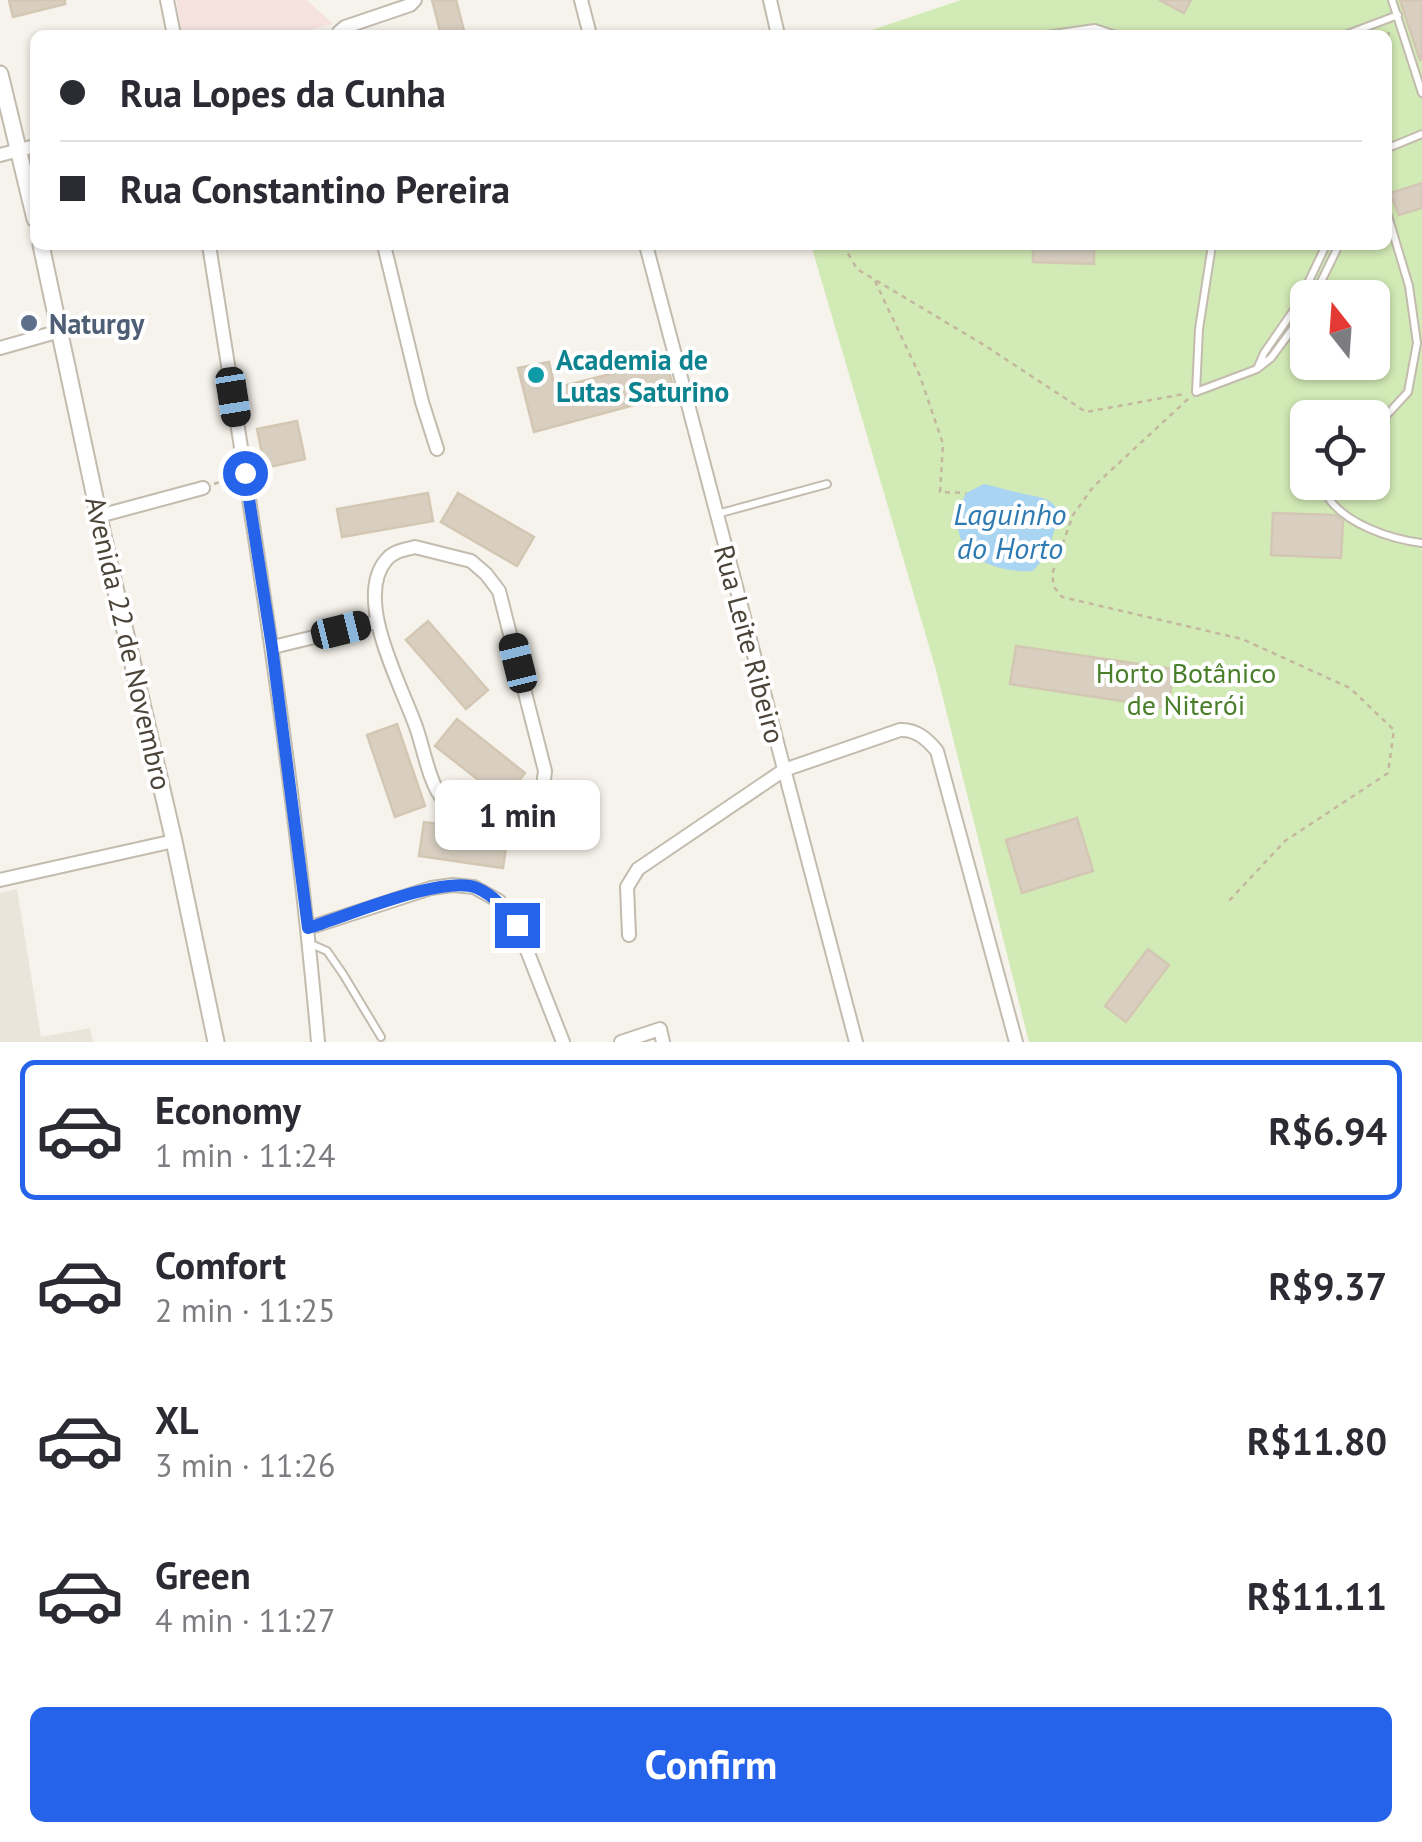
<!DOCTYPE html>
<html lang="en">
<head>
<meta charset="utf-8">
<style>
  body { margin:0; font-family:"PT Sans",sans-serif; background:#f7f7f7; color:#2b2b33; height:100vh; display:flex; flex-direction:column; font-size:38px; white-space:nowrap }
  * { box-sizing:border-box; margin:0 }
  p { font-size:32px; color:#7c7c81 }
  .icon { flex:none; width:55px; height:55px; fill:none; stroke:currentColor; stroke-width:2; stroke-linecap:round; stroke-linejoin:round }
  .map { position:relative; height:1042px; overflow:hidden }
  .details { display:flex; flex-direction:column; background:#fff; flex:1 }
  .details>* { flex:none }
  .guide { position:absolute; left:30px; top:30px; width:1362px; height:220px; border-radius:15px; box-shadow:0 2px 8px #0004; display:grid; align-content:center; height:220px; padding:0 30px; background:#fff }
  .needle { width:65px; rotate:343deg }
  .buttons { position:absolute; left:1290px; top:280px; display:grid; gap:20px }
  .buttons a { display:grid; place-items:center; width:100px; height:100px; border-radius:15px; background:#fff; box-shadow:0 2px 8px #0004; font-size:50px }
  .end { position:absolute; width:45px; height:45px; margin:-22px; border:12px solid #2563eb; background:#fff; box-shadow:0 0 0 5px #fff }
  .from { border-radius:50% }
  .bubble { position:absolute; height:70px; border-radius:15px; background:#fff; box-shadow:0 2px 8px #0004; font-size:32px; font-weight:600; line-height:70px; text-align:center }
  .car { position:absolute; width:30px; height:60px; margin:-30px -15px; border-radius:12px; box-shadow:0 0 8px 2px #0007; background:linear-gradient(#222 24%,#8ab4d8 0 40%,#222 0 76%,#8ab4d8 0 86%,#222 0) }
  .guide b { display:flex; align-items:center; gap:35px; height:95px; font-size:38px }
  .guide b+b { border-top:2px solid #e1e1e2 }
  .guide i { width:25px; height:25px; background:#2b2b33 }
  ul { padding:18px 0 0; list-style:none }
  li { display:flex; align-items:center; gap:30px; height:140px; margin:0 20px 15px; padding:0 10px; border:5px solid transparent; border-radius:15px }
  li div { flex:1 }
  li b { display:block; font-size:38px }
  li em { font-style:normal; font-weight:600 }
  li.active { border-color:#2563eb }
  li>.icon { width:90px; height:90px; stroke-width:1.5 }
  .button { display:flex; gap:20px; margin-top:auto; padding:20px 30px }
  .button a { flex:1; height:115px; border-radius:15px; background:#2563eb; color:#fff; font-size:40px; font-weight:600; line-height:115px; text-align:center }
  .map>svg:first-child { display:block }
</style>
</head>
<body>
<div class="map">
<svg width="1422" height="1042" viewBox="0 0 1422 1042">
  <rect width="100%" height="100%" fill="#f6f3ec"/>
  <!-- residential -->
  <path fill="#eae5da" d="M17,889L41,1037L90,1028L93,1042H0V893Z"/>
  <!-- medical -->
  <path fill="#f6e3e0" d="M176,0H307L333,24L290,35H182Z"/>
  <!-- green -->
  <path fill="#d2eab5" fill-rule="evenodd" d="M961,0H1422V1042H1029L936,670L811,245H1388V35H857ZM1308,298H1372V362H1308ZM1308,418H1372V482H1308Z"/>
  <!-- water -->
  <path fill="#a9d4f2" d="M984,484C997,487 1011,491 1024,494C1053,499 1064,503 1053,535C1048,550 1044,559 1033,571C999,573 953,559 958,516C959,509 963,500 966,493Z"/>
  <!-- building -->
  <path fill="#d8cfc1" stroke="#d3c7b4" stroke-width="2.5" d="M9,0H65V4L13,17Z
    M432,0H456L465,35H441Z
    M1159,0H1191L1184,13Z
    M1400,0H1422V59L1420,60Z
    M1422,183V208L1399,215L1390,193Z
    M1033,245H1094V264L1033,262Z
    M666,360L675,394L534,432L518,368L549,362L555,388Z
    M297,421L305,459L265,468L257,429Z
    M428,493L433,521L342,537L337,509Z
    M458,493L534,537L517,566L441,522Z
    M1273,513L1335,515L1343,521L1341,558L1271,555Z
    M428,621L488,690L466,709L406,640Z
    M1016,646L1174,669L1168,708L1010,684Z
    M457,719L525,773L504,800L435,746Z
    M397,724L425,806L395,817L367,735Z
    M1077,818L1093,871L1022,893L1006,840Z
    M424,822L508,834L503,868L419,856Z
    M1148,949L1169,965L1126,1022L1105,1006Z"/>
  <g fill="none" stroke-linecap="round" stroke-linejoin="round">
    <defs>
      <path id="service" d="M1392,0L1422,93
        M1046,35L1095,28L1116,35
        M1345,35L1398,15
        M1388,148L1422,134
        M1212,245L1199,329L1196,392L1257,369L1264,353L1298,304L1326,245
        M1313,298L1339,245
        M1258,368L1271,358L1308,308
        M1372,431L1408,392L1417,343L1409,286L1388,216
        M1329,482L1327,496C1345,524 1390,539 1422,543
        M717,514L827,484
        M311,944L327,951L343,974L381,1037"/>
      <path id="minor" d="M167,0L174,35
        M581,0L590,35
        M770,0L778,35
        M339,35V32L345,27L410,5L415,0
        M0,155L35,146
        M209,245C251,510 295,775 318,1042
        M384,245L422,402L437,449
        M646,245L856,1042
        M0,348L60,331
        M99,516L203,488
        M415,547L471,561L486,574L499,591L545,771C544,780 543,792 536,800C515,823 464,820 443,799C430,786 423,746 416,727C402,686 352,598 387,559C394,551 404,550 415,547Z
        M273,647L376,622
        M0,880L174,841
        M308,928L431,888L453,885L474,887L499,901L517,925L563,1042
        M629,935L627,887L638,869L784,770L900,730C916,729 927,739 937,751L1016,1042
        M621,1042L660,1029L663,1042"/>
      <path id="tertiary" d="M0,74L35,219
        M41,245L106,549L174,841L216,1042"/>
    </defs>
    <!-- service casing -->
    <use href="#service" stroke="#c2bbae" stroke-width="10"/>
    <!-- minor casing -->
    <use href="#minor" stroke="#c2bbae" stroke-width="16"/>
    <!-- tertiary casing -->
    <use href="#tertiary" stroke="#c2bbae" stroke-width="19"/>
    <!-- path -->
    <path stroke="#c4b79f" stroke-width="2.5" stroke-dasharray="5 5" stroke-linecap="butt" d="M1388,37L1390,27
      M843,245L857,269L984,345L1086,412L1184,394
      M875,281L920,376L943,444L940,492L966,493
      M1188,399L1093,487L1073,515L1052,574L1054,587L1062,597L1242,639L1350,688L1394,730L1388,773L1285,841L1227,903
      M214,484L230,478"/>
    <!-- service -->
    <use href="#service" stroke="#fff" stroke-width="6"/>
    <!-- minor -->
    <use href="#minor" stroke="#fff" stroke-width="12"/>
    <!-- tertiary -->
    <use href="#tertiary" stroke="#fff" stroke-width="15"/>
  </g>
  <g fill="none" stroke-linecap="round" stroke-linejoin="round">
    <!-- route -->
    <path stroke="#2563eb" stroke-width="12" d="M245,473L272,647L308,928C345,917 443,874 477,888C495,896 505,909 517,925"/>
  </g>
  <!-- markers -->
  <circle fill="#5c6f8a" stroke="#fff" stroke-width="4" cx="29" cy="323" r="10"/>
  <circle fill="#0f9aa8" stroke="#fff" stroke-width="4" cx="536" cy="375" r="10"/>
  <g text-anchor="middle" dominant-baseline="central" stroke-width="8" stroke-linejoin="round" paint-order="stroke">
    <!-- service labels -->
    <g font-size="28" font-weight="bold" fill="#4e5e75" stroke="#fff" text-anchor="start">
      <text x="49" y="323">Naturgy</text>
    </g>
    <!-- culture labels -->
    <g font-size="28" font-weight="bold" fill="#0d838f" stroke="#fff" text-anchor="start">
      <text x="556" y="359">Academia de<tspan x="556" dy="32">Lutas Saturino</tspan></text>
    </g>
    <!-- street labels -->
    <g font-size="28" fill="#4b4439" stroke="#fff">
      <text transform="translate(129 643) rotate(77)">Avenida 22 de Novembro</text>
      <text transform="translate(750 644) rotate(75)">Rua Leite Ribeiro</text>
    </g>
    <!-- park labels -->
    <g font-size="28" fill="#4a7f2a" stroke="#fff">
      <text x="1186" y="672">Horto Botânico<tspan x="1186" dy="32">de Niterói</tspan></text>
    </g>
    <!-- water labels -->
    <g font-size="30" font-style="italic" fill="#2e7ab2" stroke="#fff">
      <text x="1010" y="513">Laguinho<tspan x="1010" dy="34">do Horto</tspan></text>
    </g>
  </g>
</svg>
<div class="buttons">
<a><svg class="needle" viewBox="-14 -14 28 28"><path d="M0-13l5 13h-10z" fill="#e53935"/><path d="M0 13l5-13h-10z" fill="#7c7c81"/></svg></a>
<a><svg class="icon" aria-label="locate" viewBox="0 0 24 24"><circle cx="12" cy="12" r="6"/><path d="M12 2v4M12 18v4M2 12h4M18 12h4"/></svg></a>
</div>
<i class="end from" style="left:245px;top:473px"></i>
<i class="end" style="left:517px;top:925px"></i>
<div class="bubble" style="left:435px;top:780px;width:165px">1 min</div>
<i class="car" style="left:233px;top:397px;rotate:171deg"></i>
<i class="car" style="left:341px;top:630px;rotate:76deg"></i>
<i class="car" style="left:518px;top:663px;rotate:346deg"></i>
<div class="guide">
<b><i class="from"></i>Rua Lopes da Cunha</b>
<b><i></i>Rua Constantino Pereira</b>
</div>
</div>
<section class="details">
<ul>
<li class="active"><svg class="icon" aria-label="car" viewBox="0 0 24 24"><path d="M5 17H2v-5l4-1 3-4h7l3 4 3 1v5h-3M9 17h6M6 11h13"/><circle cx="7" cy="17" r="2"/><circle cx="17" cy="17" r="2"/></svg><div><b>Economy</b><p>1 min · 11:24</p></div><em>R$6.94</em></li>
<li><svg class="icon" aria-label="car" viewBox="0 0 24 24"><path d="M5 17H2v-5l4-1 3-4h7l3 4 3 1v5h-3M9 17h6M6 11h13"/><circle cx="7" cy="17" r="2"/><circle cx="17" cy="17" r="2"/></svg><div><b>Comfort</b><p>2 min · 11:25</p></div><em>R$9.37</em></li>
<li><svg class="icon" aria-label="car" viewBox="0 0 24 24"><path d="M5 17H2v-5l4-1 3-4h7l3 4 3 1v5h-3M9 17h6M6 11h13"/><circle cx="7" cy="17" r="2"/><circle cx="17" cy="17" r="2"/></svg><div><b>XL</b><p>3 min · 11:26</p></div><em>R$11.80</em></li>
<li><svg class="icon" aria-label="car" viewBox="0 0 24 24"><path d="M5 17H2v-5l4-1 3-4h7l3 4 3 1v5h-3M9 17h6M6 11h13"/><circle cx="7" cy="17" r="2"/><circle cx="17" cy="17" r="2"/></svg><div><b>Green</b><p>4 min · 11:27</p></div><em>R$11.11</em></li>
</ul>
<div class="button"><a>Confirm</a></div>
</section>
</body>
</html>
